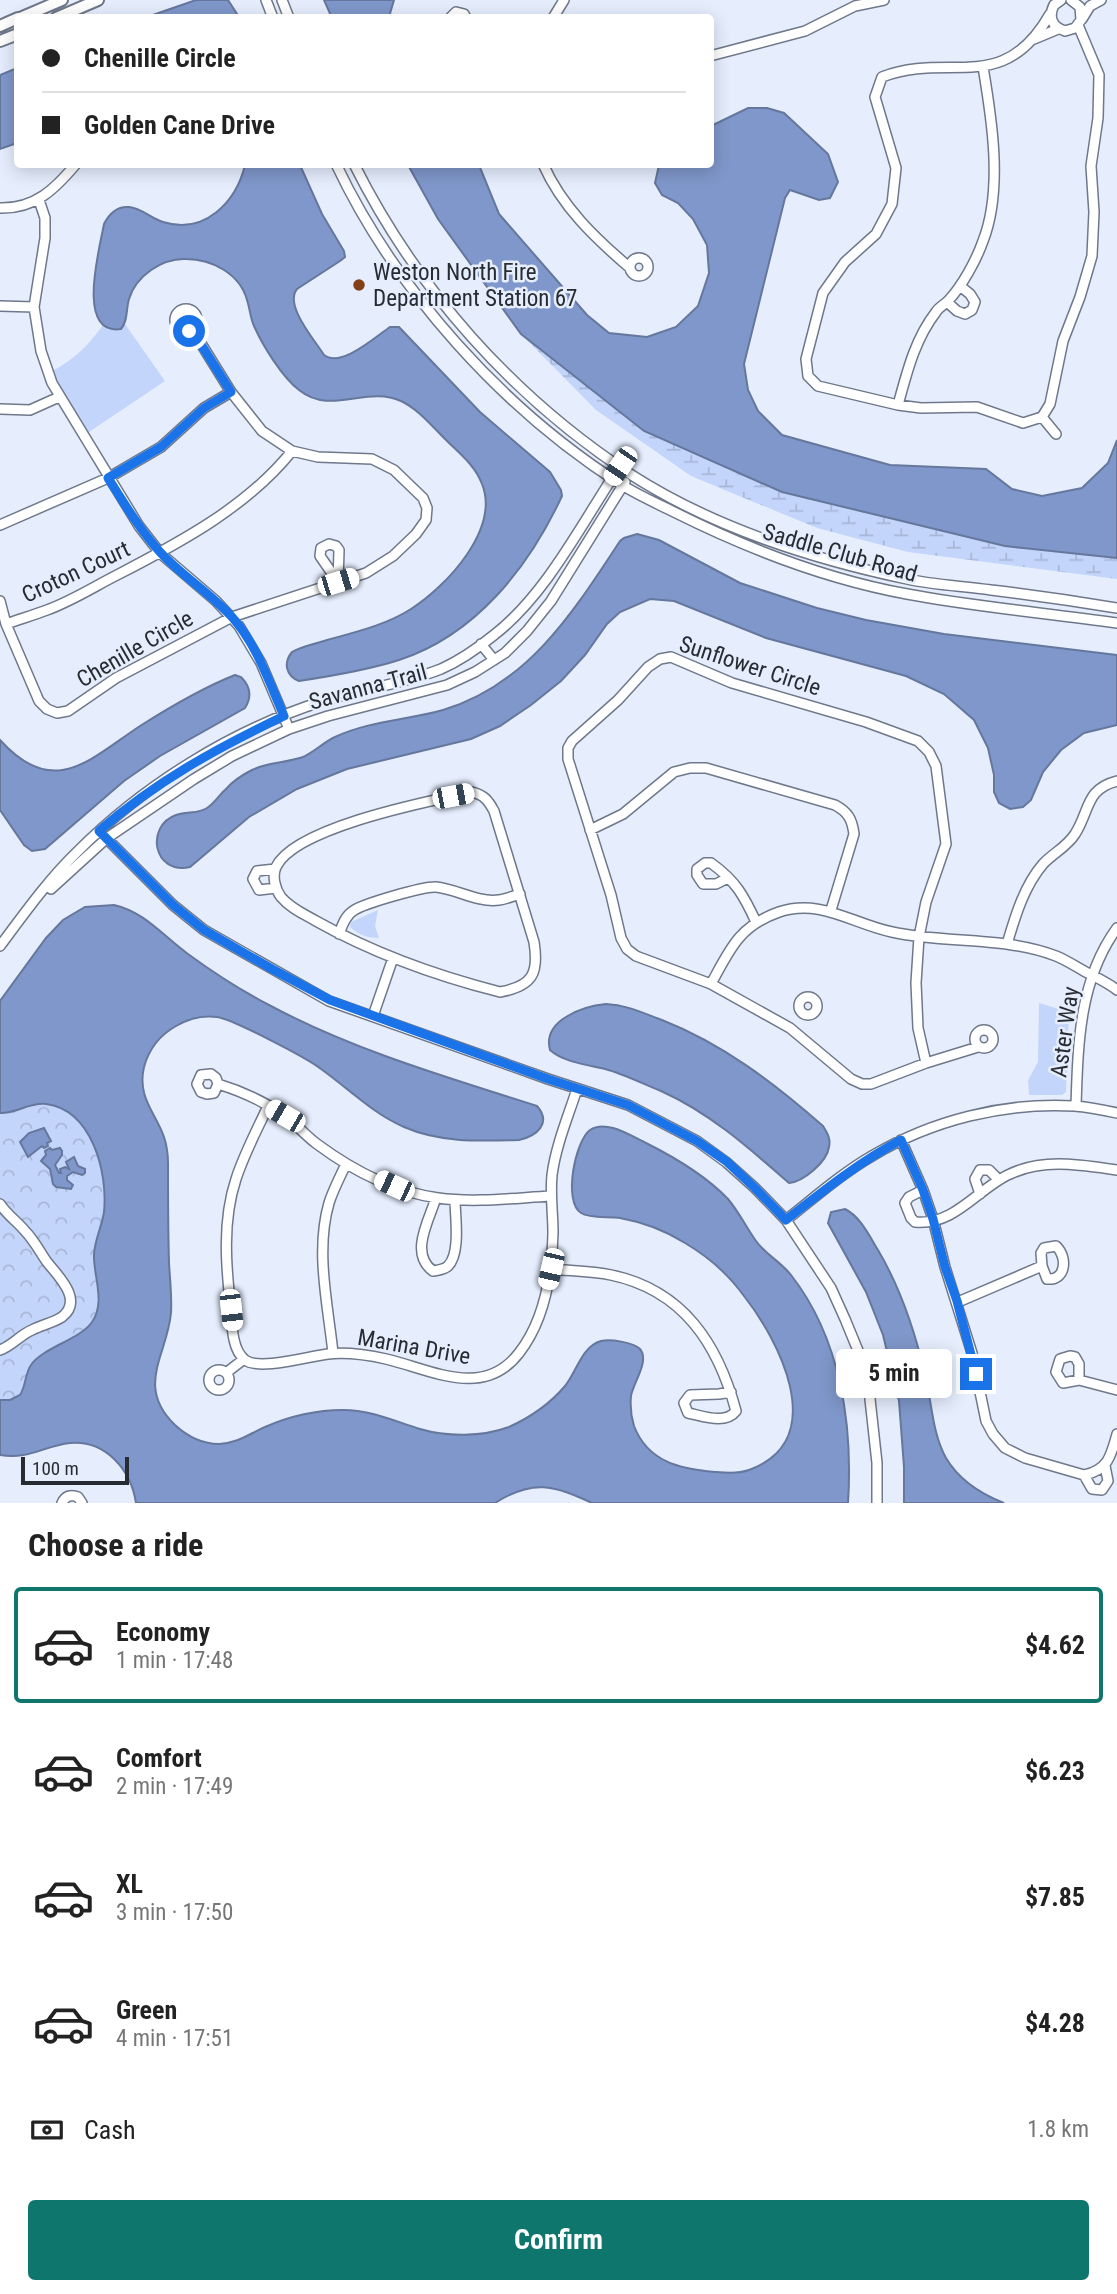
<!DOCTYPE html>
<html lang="en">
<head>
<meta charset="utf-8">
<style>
  body { margin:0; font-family:"Roboto Condensed",sans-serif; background:#f6f6f6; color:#222; height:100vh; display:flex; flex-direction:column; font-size:26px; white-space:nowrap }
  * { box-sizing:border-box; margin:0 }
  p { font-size:23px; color:#767676 }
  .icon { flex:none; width:38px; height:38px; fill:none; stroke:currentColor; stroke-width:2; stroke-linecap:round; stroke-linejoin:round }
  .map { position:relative; height:1503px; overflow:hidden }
  .side { display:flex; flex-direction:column; background:#fff; flex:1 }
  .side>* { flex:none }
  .banner { position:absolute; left:14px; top:14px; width:700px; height:154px; border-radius:7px; box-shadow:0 4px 18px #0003; display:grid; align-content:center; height:154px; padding:0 28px; background:#fff }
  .scale { position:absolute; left:21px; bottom:18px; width:108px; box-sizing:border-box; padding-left:7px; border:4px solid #272b32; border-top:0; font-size:19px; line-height:24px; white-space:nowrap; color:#272b32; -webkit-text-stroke:5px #e6eefe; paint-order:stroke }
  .end { position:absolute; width:32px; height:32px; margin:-16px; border:9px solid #1a73e8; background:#fff; box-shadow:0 0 0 4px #fff }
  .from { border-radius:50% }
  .bubble { position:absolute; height:49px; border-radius:7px; background:#fff; box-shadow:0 4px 18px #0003; font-size:23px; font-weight:700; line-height:49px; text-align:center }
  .car { position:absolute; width:21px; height:42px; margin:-21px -10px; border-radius:9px; box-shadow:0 0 5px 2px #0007; background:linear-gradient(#fff 24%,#345 0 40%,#fff 0 76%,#345 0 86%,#fff 0) }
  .banner b { display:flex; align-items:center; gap:24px; height:66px; font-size:26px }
  .banner b+b { border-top:2px solid #e0e0e0 }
  .banner i { width:18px; height:18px; background:#222 }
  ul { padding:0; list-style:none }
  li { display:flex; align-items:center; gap:21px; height:116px; margin:0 14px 10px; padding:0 14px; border:4px solid transparent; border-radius:7px }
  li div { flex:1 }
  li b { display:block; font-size:26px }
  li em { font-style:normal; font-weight:700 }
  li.current { border-color:#0f766e }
  li>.icon { width:63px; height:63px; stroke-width:1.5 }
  h2 { padding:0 28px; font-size:32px; line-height:84px }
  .pay { display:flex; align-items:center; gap:18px; height:77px; padding:0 28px; font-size:26px }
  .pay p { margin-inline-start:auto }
  .primary-button { display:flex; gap:14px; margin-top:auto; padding:14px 28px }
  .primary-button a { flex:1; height:80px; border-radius:7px; background:#0f766e; color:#fff; font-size:28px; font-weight:700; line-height:80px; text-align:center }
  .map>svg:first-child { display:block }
</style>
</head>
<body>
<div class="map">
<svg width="1117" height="1503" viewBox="0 0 1117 1503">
  <defs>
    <pattern id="forest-crowns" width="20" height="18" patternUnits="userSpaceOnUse" patternTransform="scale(1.75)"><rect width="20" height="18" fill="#c3d5fb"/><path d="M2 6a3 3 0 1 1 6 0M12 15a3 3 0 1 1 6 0" fill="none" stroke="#a8b7d8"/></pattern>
    <pattern id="wetland-marsh" width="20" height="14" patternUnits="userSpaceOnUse" patternTransform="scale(1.75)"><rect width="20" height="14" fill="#c3d5fb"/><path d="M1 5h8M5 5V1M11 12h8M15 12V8" fill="none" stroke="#a8b7d8"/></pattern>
  </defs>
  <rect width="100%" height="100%" fill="#e6eefe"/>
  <!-- grass -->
  <path fill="#c3d5fb" d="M125,324L165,381L83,436L48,373C73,361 87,347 103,325L121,329Z
    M378,910L375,926L379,938C368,938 359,935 350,927L351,922Z
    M1039,1003L1069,1012L1066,1092L1062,1095H1029L1028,1080L1038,1062Z"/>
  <!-- forest -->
  <path fill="url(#forest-crowns)" d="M32,1104C44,1104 57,1105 68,1112C97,1131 108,1180 104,1213C102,1227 95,1240 94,1254C93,1276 102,1296 94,1317C89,1333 49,1350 35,1361C25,1369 27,1385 20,1395L10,1400H0V1113H9Z"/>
  <!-- wetland -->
  <path fill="url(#wetland-marsh)" d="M521,334L644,431L782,492L1005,546L1117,558V579L908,552L817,528L691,476L596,410Z"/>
  <!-- water -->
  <path fill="#7f97ca" stroke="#65779c" stroke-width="2" d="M196,0H228L239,17H147Z
    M324,0H394L389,17L332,18Z
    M17,68V143L0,149V75Z
    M748,108H767L784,113L828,154L838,182L830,198L819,200L790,190L785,198L744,364L748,390L758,411L782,435L890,465L986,469L1012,489L1042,496L1082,488L1108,463L1117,440V558L1005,546L782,492L644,431L521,334L438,219L408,165H479L499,214L587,315L609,333L647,337L676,327L698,306L709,273L707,245L693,219L678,203L662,195L655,183L659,165L710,164L711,126Z
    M245,165H300L322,214L344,251L345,257L340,261L297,289C284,305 314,339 324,355C341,368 374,338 390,327H399L480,412L550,472L561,490L562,496C529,567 476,635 399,660C368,670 332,676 299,681C286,676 283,663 292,652C302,646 315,644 327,640C356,632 386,625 411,609C447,586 500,529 482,484C475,465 459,453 445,439C432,426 418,409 401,401C367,385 331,416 299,390C282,377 263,346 254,326C250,317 250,309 247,300C240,274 212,259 186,259C162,258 136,276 129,299C126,309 128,321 121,329C75,336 100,247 104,224C109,214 117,206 129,207C141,208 151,218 163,222C205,235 236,202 245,165Z
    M637,534L659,540L740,583L817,608L866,620L944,634L1117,655V725L1084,733L1061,750L1043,772L1031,800L1023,807L1010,809L999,803L994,792V775L988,748L974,720L944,694L906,676L766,638L674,601L650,599L620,612L607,624L585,655L561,681L531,705L500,726L471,739L347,769L297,789L249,817L190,867C153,875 145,826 176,815C187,811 198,814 207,808C215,803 219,795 226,789C233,781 242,775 252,770C268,762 286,763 303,757C314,752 324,742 335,737C369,721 407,720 443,710C528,685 574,611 620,541L624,538Z
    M235,675L241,677C250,686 252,697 245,708L160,756L124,781L45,849L32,851L24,845L0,810V740C54,800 90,759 140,726C170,707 202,688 235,675Z
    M114,905C145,912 163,936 188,954C214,973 240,990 269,1005C353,1050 446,1077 537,1106C552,1123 537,1136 519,1140C480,1141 441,1143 404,1127C372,1113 349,1089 321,1069C307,1058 232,1019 217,1017C203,1015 188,1019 176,1026C160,1035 149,1049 144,1067C137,1097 155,1112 164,1137C167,1146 168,1154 168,1163C168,1197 168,1230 169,1263C170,1280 172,1297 171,1313C167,1356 135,1386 175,1425C187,1436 202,1444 219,1444C238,1443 249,1434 265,1427C290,1416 316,1410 343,1410C371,1410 394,1421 420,1429C447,1437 482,1437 509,1427C531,1417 549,1405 565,1386C576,1373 582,1346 601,1341C610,1339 633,1342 640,1349C650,1361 633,1383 631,1396C630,1406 631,1416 634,1426C648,1462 680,1469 715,1472C729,1473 741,1474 754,1468C829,1436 778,1339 744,1296C729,1275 707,1256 685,1243C666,1231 642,1222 620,1218C609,1216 590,1219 581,1213C563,1202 575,1141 590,1130C606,1119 631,1136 646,1143C674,1157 706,1176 728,1199C739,1212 746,1227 756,1241C765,1254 781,1262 791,1275C841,1339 853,1425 848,1503H592C553,1485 533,1479 495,1503H136C131,1470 106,1440 70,1443C44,1446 28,1460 0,1455V1400H10L20,1395C26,1386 25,1373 31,1365C42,1348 81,1339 92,1322C106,1302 93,1275 94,1254C95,1239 102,1226 104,1212C108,1172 92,1110 46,1104C29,1102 16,1114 0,1113V1001L46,938L63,920L85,907Z
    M606,1004C627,1005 643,1013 662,1020C723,1044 774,1083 823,1126C827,1133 831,1138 829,1147C827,1162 803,1182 789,1183C749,1148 710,1113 661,1091C643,1084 624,1074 605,1069C588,1065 563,1062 550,1050C542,1020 584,1006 606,1004Z
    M44,1128L51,1141L47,1143L48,1146L44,1148L42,1146L28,1157L20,1142L29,1133Z
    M50,1148L52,1150L60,1148L62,1151V1155L55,1165L59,1173H61L60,1169L65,1167L69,1169L66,1162L74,1157L78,1166L85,1169V1173L82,1175L73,1172L67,1176V1180L73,1185L71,1189L56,1187L53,1184L50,1169L41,1161L46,1155L45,1151Z
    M845,1209C860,1216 870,1237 878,1250C901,1289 915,1331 925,1375C932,1402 932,1433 946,1458C959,1480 981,1494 1004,1503H904V1467L899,1401L883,1335L866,1292L828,1223L831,1212Z"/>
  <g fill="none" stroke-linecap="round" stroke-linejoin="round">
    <defs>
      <path id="minor" d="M266,0L273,18
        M282,0L289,18
        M1061,0L1054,5C1048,17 1052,27 1065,31L1075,28L1081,20L1080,7L1071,0
        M1050,14C1003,97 949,51 882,77L875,97L896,168L892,204L876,234L845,262L823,293L806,359L808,376L818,386L898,405L921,408L977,407L1023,423L1042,417L1050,404L1063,341L1080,297L1092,256L1094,212L1091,166L1098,118L1099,75L1078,25
        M450,18L456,12L464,14L466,18
        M553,18L564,0
        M1082,19L1090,6L1101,0
        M1034,39L1058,29
        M710,56L805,31L855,6L884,0
        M336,164C396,291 504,410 622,485C638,495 656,503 674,512C748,549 825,579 907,594C976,607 1047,613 1117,623
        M354,164C417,290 513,397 630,474C712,527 812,559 907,579C934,585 963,586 991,590C1033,595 1075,601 1117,608
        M543,164C562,207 595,238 630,268
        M39,200L45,218V238L34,307L41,351L52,383L139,526L160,553L216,601L239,626L261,663L289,729
        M0,208C35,209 55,189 76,164
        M630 267a9 9 0 1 1 18 0a9 9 0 1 1-18 0Z
        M947,302L957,311L965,314L972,310L975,302L970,294L960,286
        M0,306L34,307
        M175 320a11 11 0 1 1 22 0a11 11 0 1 1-22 0Z
        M898,405C907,372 915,339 936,312C939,307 944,305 948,301C962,286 976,261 983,241C1003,190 992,120 983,67
        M0,409L30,410L59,397
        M1042,417L1056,434
        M0,525L108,478L161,447L204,408L231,392
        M329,544L336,546L339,550L338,582L320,556L321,548Z
        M0,601L6,624L39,701L47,709L57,713L68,711L116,678L232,617L366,573L393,556L416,534L426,520L427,508L423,498L394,470L372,459L318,457L292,451L262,431L231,392L192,329
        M6,624C20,619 34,615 47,610C72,601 95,586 119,574C181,542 248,506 292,451
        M481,644L494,660
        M472,792C484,795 488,800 494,811L534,942C539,973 533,986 500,992C437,976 373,953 316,921C304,914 290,908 281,897C275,889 272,876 276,867C295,827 430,801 472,792Z
        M590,830L623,814L674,772L690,768H706L835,805C848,812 852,819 854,834L831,910
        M99,831L173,905L204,930L329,1001L548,1079L628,1105L697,1141L726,1162L755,1188L786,1220L831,1288L845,1319L859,1353L869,1390L877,1463V1503
        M275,869L257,871L253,879L259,890L276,888
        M728,878L716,884H703L697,875V869L705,863H711C736,881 744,896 756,922
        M51,889L107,838L194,779L232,756L289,729L328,716L447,685L475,672L505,653L527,631L551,601L625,482
        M339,934C342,926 345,916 353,911C362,904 424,886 436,887C457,889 477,903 499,900C506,899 513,896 520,894
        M1007,944C1015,917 1024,886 1043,864C1053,853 1067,847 1075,834C1090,811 1085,789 1117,781
        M0,946C24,914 48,880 77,852C144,785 232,730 323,701C362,689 403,684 441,669C459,661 478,648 494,635C547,594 583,521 620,466
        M711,984C730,949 739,926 779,912C820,898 853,924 892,932C946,944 1004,936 1056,956C1066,960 1075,966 1084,971C1095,977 1107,982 1117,990
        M799 1006a9 9 0 1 1 18 0a9 9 0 1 1-18 0Z
        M373,1016L393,958
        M975 1039a9 9 0 1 1 18 0a9 9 0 1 1-18 0Z
        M926,1063L918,1028L916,983L919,937L926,902L946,844L936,766L929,752L918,741L866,722L732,683L671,657L660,659L648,667L618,700L572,741L568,748V759L611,895L621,938L627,949L636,956L711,984L790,1028L851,1079L862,1084H871L926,1063L978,1047
        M218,1084L214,1093L207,1094L201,1092L197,1084L201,1075L211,1074L216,1078L218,1084C241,1091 265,1102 285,1116C297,1125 306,1136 317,1144C352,1170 395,1192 438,1198C475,1203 514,1198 551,1196
        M268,1106C257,1130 244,1154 236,1179C222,1221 226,1267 231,1310C232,1326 232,1350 245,1360C260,1371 309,1356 328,1354C347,1352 368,1355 386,1359C430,1369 483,1400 519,1353C545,1320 552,1275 553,1233C553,1213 550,1195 552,1175C556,1145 568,1117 577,1089
        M1076,1106C1078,1044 1079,980 1117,928
        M901,1140L923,1190L933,1219L945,1267L972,1353L986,1421L993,1434L1005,1448L1025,1458L1084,1475C1108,1470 1111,1456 1117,1434
        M923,1190L909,1197L905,1203L911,1218L915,1222C955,1226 978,1188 1010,1174C1044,1158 1081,1165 1117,1170
        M980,1194L975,1179L980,1170H989L999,1180
        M436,1198C429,1220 409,1254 433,1271C438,1270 444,1270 448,1266C461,1253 455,1216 455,1200
        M0,1204C7,1215 17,1221 25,1231C34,1240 40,1252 47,1262C58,1276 84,1300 62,1317C53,1323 41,1325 32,1330C20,1335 12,1346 0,1350
        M786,1220C814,1198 841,1174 872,1156C932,1120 1005,1102 1074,1106C1088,1107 1103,1110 1117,1113
        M551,1269C571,1271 592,1271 611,1275C683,1290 718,1344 736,1411C725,1425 703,1416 688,1413L684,1403L690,1395L719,1394L731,1392
        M958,1302L1042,1266L1041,1253L1044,1248L1056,1246C1068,1257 1066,1281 1047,1279L1042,1266
        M333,1353C328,1305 315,1251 329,1203C333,1190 340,1177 346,1164
        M209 1380a10 10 0 1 1 20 0a10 10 0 1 1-20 0Z
        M226,1373L244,1359
        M1079,1380V1364L1075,1357L1070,1356L1060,1359L1056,1372L1063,1383L1079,1380L1117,1390
        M1084,1475L1092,1489L1102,1490L1108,1481L1105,1466
        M62,1503C65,1496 71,1494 78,1497L82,1503"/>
      <path id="major" d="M20,18L62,0
        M56,18L98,0
        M0,26L18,18
        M0,41L18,34"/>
    </defs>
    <!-- minor casing -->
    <use href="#minor" stroke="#6f788a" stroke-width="12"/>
    <!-- major casing -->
    <use href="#major" stroke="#6f788a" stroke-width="14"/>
    <!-- minor -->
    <use href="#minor" stroke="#fff" stroke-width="9"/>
    <!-- major -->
    <use href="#major" stroke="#fff" stroke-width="10"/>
  </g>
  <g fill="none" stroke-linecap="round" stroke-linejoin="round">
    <!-- route -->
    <path stroke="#1a73e8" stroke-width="9" d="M189,331L192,330L231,392L204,408L161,447L108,478C124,503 140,530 160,552C182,576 210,593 232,617C257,645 269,682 284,716C217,748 155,782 99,831L173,905L204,930L272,969L330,1000L548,1079L628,1105L697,1141L726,1161L755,1188L786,1220C823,1191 859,1162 901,1140L923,1190L933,1219L945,1267L957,1301L976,1374"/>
  </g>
  <!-- markers -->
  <circle fill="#843f16" stroke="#e6eefe" stroke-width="2.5" cx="359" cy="285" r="7"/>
  <g text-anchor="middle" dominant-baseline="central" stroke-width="5" stroke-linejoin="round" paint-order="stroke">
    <!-- poi labels -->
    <g font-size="23" fill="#272b32" stroke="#e6eefe" text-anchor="start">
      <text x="373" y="272">Weston North Fire<tspan x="373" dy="26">Department Station 67</tspan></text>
    </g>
    <!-- street labels -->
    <g font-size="23" fill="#272b32" stroke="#e6eefe">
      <text transform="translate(840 553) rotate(16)">Saddle Club Road</text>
      <text transform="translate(76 572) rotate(-25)">Croton Court</text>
      <text transform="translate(135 649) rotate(-30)">Chenille Circle</text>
      <text transform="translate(750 666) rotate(18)">Sunflower Circle</text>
      <text transform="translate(368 687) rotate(-15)">Savanna Trail</text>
      <text transform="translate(1065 1032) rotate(-82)">Aster Way</text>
      <text transform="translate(414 1347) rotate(10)">Marina Drive</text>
    </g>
  </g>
</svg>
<div class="scale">100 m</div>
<i class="end from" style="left:189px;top:331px"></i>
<i class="end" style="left:976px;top:1374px"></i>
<div class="bubble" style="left:836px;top:1349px;width:116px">5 min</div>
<i class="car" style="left:620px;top:466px;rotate:214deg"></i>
<i class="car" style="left:338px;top:582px;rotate:73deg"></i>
<i class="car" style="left:453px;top:796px;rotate:79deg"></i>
<i class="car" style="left:285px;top:1116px;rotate:300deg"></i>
<i class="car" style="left:394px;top:1186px;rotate:295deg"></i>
<i class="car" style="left:551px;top:1269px;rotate:193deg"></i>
<i class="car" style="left:231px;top:1310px;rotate:174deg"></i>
<div class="banner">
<b><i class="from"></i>Chenille Circle</b>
<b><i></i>Golden Cane Drive</b>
</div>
</div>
<section class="side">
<h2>Choose a ride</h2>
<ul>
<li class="current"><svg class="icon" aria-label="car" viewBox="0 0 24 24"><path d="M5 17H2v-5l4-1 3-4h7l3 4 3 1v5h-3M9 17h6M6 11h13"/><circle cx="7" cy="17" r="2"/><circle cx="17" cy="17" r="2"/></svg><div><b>Economy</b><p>1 min · 17:48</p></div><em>$4.62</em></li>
<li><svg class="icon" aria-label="car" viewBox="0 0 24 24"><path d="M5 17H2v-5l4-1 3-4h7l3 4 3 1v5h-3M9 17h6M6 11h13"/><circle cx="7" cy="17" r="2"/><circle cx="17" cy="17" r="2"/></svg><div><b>Comfort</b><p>2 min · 17:49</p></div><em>$6.23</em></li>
<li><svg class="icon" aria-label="car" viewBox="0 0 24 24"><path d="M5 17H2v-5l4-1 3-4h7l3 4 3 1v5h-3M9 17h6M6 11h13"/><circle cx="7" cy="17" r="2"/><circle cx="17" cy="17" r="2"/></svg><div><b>XL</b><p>3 min · 17:50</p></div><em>$7.85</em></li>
<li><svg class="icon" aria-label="car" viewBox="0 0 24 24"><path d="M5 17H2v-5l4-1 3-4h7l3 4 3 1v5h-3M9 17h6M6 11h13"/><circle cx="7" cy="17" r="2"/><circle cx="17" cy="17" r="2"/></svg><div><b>Green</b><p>4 min · 17:51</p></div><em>$4.28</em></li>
</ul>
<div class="pay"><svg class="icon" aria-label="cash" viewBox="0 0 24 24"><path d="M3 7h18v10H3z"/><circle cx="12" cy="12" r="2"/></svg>Cash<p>1.8 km</p></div>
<div class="primary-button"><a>Confirm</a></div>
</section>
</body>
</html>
